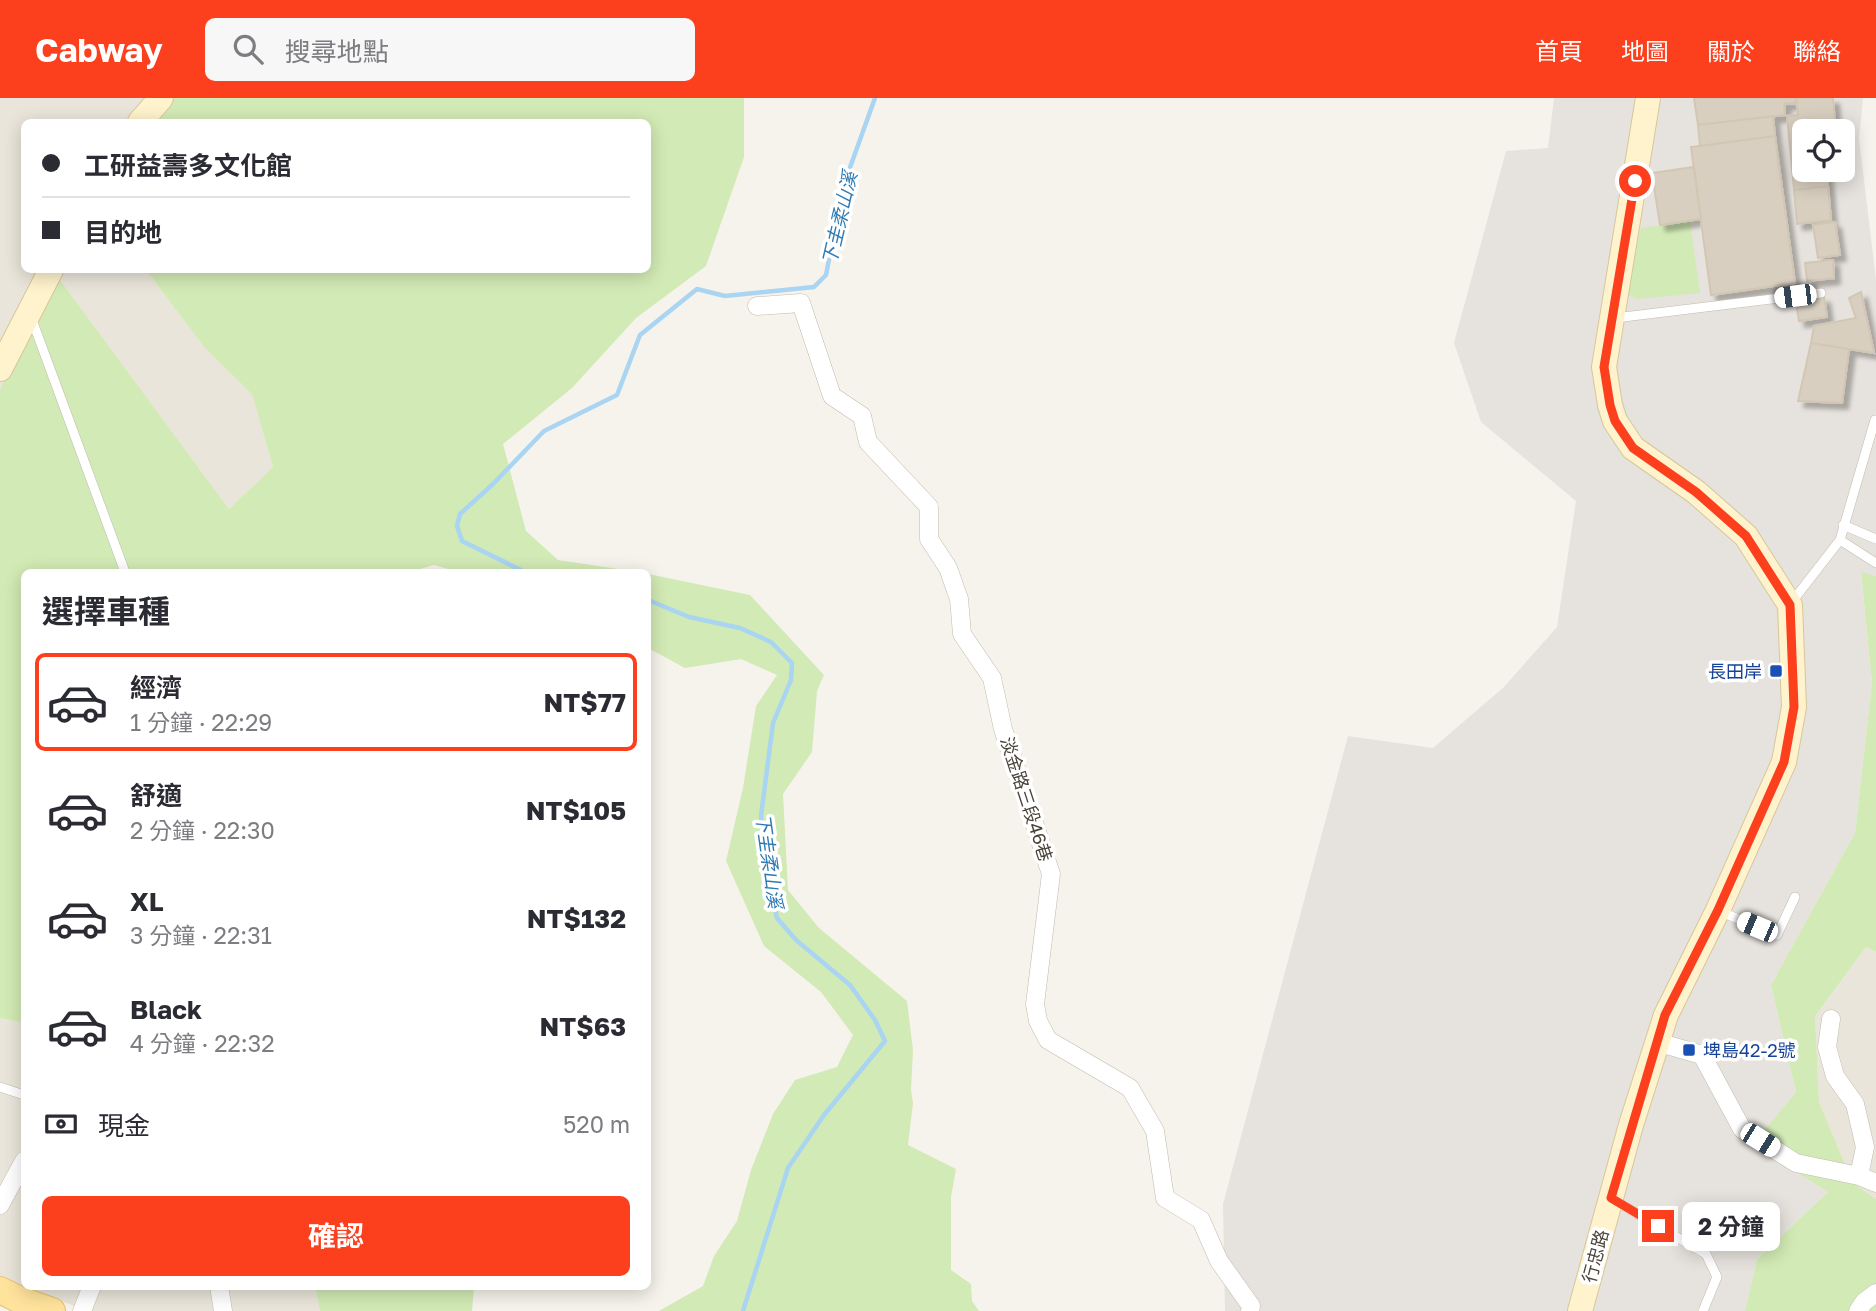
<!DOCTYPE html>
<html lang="zh-TW">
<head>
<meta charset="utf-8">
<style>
  body { margin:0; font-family:"Golos Text","Noto Sans TC",sans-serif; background:#f7f7f7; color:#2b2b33; height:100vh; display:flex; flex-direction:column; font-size:26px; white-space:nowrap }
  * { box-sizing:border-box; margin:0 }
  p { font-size:23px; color:#7c7c81 }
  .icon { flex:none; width:38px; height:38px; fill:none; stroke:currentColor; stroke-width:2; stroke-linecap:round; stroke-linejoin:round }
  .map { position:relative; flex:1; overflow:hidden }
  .drawer { position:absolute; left:21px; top:471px; width:630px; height:721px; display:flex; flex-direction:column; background:#fff; border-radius:10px; box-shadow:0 4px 18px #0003 }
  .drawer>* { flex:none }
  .hud { position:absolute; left:21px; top:21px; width:630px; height:154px; border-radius:10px; box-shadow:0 4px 18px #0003; display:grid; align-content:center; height:154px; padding:0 21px; background:#fff }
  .tools { position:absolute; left:1792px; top:21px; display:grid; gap:14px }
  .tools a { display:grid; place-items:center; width:63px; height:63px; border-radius:10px; background:#fff; box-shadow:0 4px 18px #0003; font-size:35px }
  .end { position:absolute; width:32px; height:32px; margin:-16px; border:9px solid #fc3f1d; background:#fff; box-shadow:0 0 0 4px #fff }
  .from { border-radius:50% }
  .bubble { position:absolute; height:49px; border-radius:10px; background:#fff; box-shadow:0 4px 18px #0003; font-size:23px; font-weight:700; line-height:49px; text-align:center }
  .car { position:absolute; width:21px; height:42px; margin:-21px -10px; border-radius:9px; box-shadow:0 0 5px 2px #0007; background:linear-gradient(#fff 24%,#345 0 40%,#fff 0 76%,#345 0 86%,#fff 0) }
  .hud b { display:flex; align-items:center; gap:24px; height:66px; font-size:26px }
  .hud b+b { border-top:2px solid #e1e1e2 }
  .hud i { width:18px; height:18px; background:#2b2b33 }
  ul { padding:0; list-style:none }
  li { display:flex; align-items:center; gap:21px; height:98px; margin:0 14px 10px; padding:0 7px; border:4px solid transparent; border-radius:10px }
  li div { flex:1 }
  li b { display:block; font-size:26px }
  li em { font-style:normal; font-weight:700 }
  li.current { border-color:#fc3f1d }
  li>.icon { width:63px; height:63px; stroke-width:1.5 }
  h2 { padding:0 21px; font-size:32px; line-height:84px }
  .pay { display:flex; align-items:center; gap:18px; height:77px; padding:0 21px; font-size:26px }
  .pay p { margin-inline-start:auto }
  .button { display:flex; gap:14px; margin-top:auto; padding:14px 21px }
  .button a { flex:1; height:80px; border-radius:10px; background:#fc3f1d; color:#fff; font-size:28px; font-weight:700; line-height:80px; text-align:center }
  header { display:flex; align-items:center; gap:42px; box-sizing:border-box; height:98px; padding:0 35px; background:#fc3f1d; color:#fff }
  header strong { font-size:33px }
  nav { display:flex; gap:38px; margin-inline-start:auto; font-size:24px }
  .search { width:490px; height:63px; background:#f7f7f7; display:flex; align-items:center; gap:18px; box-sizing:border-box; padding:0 24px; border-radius:10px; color:#7c7c81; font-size:26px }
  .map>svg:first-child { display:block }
</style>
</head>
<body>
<header>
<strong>Cabway</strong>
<div class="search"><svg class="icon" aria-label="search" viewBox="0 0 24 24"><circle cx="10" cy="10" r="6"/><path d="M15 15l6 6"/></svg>搜尋地點</div>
<nav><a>首頁</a><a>地圖</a><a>關於</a><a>聯絡</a></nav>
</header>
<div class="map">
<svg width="1876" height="1213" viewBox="0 0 1876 1213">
  <defs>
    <filter id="shadow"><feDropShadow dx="6" dy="6" stdDeviation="2" flood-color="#0004"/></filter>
  </defs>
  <rect width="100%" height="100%" fill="#f6f3ec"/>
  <!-- residential -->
  <path fill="#eae5da" d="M0,0H162L139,24H24V172H146L204,249L252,295L273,369L229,411L56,178L0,291Z
    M1866,849L1876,854V1101L1853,1085L1819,1004L1815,918Z
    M0,920L24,925V1188H315L320,1213H88L13,1185L0,1178Z"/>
  <!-- industrial -->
  <path fill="#e6e2dd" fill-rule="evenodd" d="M1554,0H1863L1859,40L1876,182V478L1861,475L1872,585L1855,735L1771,887L1796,994L1752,1047L1828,1094L1757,1161L1745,1213H1225L1223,1106L1348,638L1433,650L1504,589L1557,529L1576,403L1481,324L1454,245L1506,53L1548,50ZM1804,33H1843V72H1804Z"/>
  <!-- green -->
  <path fill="#d2eab5" d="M162,0H744V59L706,168L636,220L572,290L503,346L526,433L558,462L638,474H459L434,467L410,474H24V925L0,920V291L56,177L229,411L273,369L252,296L204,249L146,172H648V24H139Z
    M1690,123L1700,195L1637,201L1629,197L1628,190L1641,130Z
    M1861,474L1876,478V854L1866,849L1815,918L1819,1004L1853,1085L1876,1101V1213H1745L1757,1161L1828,1094L1752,1047L1796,994L1771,887L1855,735L1872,585Z
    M648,476L750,497L824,577L817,593L812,654L783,696L788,792L819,830L907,903L913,952L911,992L913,1005L908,1047L956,1071L951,1099V1172L971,1186L972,1203L979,1213H659L703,1188L714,1158L737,1123L751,1072L773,1016L795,982L837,969L853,937L821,894L764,848L726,763L743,690L756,608L777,577L741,561L685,570L648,550Z
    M315,1188H474L472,1213H320Z"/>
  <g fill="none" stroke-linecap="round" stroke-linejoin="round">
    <!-- stream -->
    <path stroke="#a9d4f2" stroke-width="4.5" d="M525,474L462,443L457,428L460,416L493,386L544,333L617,297L640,237L697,191L725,198L814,189L826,177L843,89L875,0
      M648,502L689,519L740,530L771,544L792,565L791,582L773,625L761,718L765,769L777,820L796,842L850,887L875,922L885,943L824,1017L788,1070L743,1213"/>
  </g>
  <!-- building -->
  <path fill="#d8cfc1" stroke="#d3c7b4" stroke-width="2" filter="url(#shadow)" d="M1694,0H1795V5L1784,6L1785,17L1698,27Z
    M1796,0H1833L1835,25L1826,26L1827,33H1804V58L1791,59L1787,18L1798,17Z
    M1773,18L1775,38L1700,48L1698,27Z
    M1775,38L1795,185L1711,197L1691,49Z
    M1804,58V72H1826L1828,88L1794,92L1791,59Z
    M1694,69L1701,121L1660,127L1652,75Z
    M1828,88L1831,122L1797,126L1794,92Z
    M1835,124L1840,157L1818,160L1813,127Z
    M1833,162L1834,180L1807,183L1805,165Z
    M1861,194L1874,255L1811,245L1814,228L1856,220L1849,200Z
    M1824,199L1827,219L1799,223L1796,204Z
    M1811,245L1849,251L1842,305L1798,303Z"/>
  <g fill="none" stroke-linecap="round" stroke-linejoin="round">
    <defs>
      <path id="lane" d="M31,219L125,474
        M1615,220L1821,195
        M1843,427L1876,441
        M1840,442L1875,322
        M1791,505L1840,442L1876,465
        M1719,813L1777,837L1795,799
        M0,989L24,997
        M1612,1101L1706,1156L1717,1179L1703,1213"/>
      <path id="street" d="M757,208L801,205L832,298L862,318L868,344L929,409V441L948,470L959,501L962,536L992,580L1003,631L1051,776L1035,906L1038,923L1048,942L1130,990L1155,1033L1165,1100L1201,1122L1219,1163L1251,1208L1250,1213
        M1831,921L1827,949L1835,978L1855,1006L1865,1049L1859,1078
        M1657,944L1702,957L1742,1031L1796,1065L1859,1078L1876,1085
        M0,1107L24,1063
        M219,1188L223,1213
        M82,1213L92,1188
        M1858,1213L1864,1204L1876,1195"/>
      <path id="secondary" d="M140,24L161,0
        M0,271L51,172
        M1580,1213L1631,1027L1666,917L1718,812L1784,664L1794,609L1790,507L1746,438L1696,394L1633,350L1615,323L1610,307L1604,269L1648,0"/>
      <path id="primary" d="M0,1192L18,1201L52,1213"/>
    </defs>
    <!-- lane casing -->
    <use href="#lane" stroke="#c2bbae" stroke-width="10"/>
    <!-- street casing -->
    <use href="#street" stroke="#c2bbae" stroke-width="19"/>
    <!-- secondary casing -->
    <use href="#secondary" stroke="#d6c79b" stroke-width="26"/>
    <!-- primary casing -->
    <use href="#primary" stroke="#e6c16a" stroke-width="28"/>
    <!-- lane -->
    <use href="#lane" stroke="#fff" stroke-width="9"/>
    <!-- street -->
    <use href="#street" stroke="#fff" stroke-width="18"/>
    <!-- secondary -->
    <use href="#secondary" stroke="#fff3cd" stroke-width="24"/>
    <!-- primary -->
    <use href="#primary" stroke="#ffe39c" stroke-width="26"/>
  </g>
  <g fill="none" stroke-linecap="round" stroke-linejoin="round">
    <!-- route -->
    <path stroke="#fc3f1d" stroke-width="9" d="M1635,83L1604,269L1610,307L1615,323L1633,350L1696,394L1746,438L1790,507L1794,609L1784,664L1718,812L1665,917L1611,1100L1658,1128"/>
  </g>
  <!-- markers -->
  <g fill="#1a4fb4" stroke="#fff" stroke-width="2.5">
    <rect x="1769" y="566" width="14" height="14" rx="3.5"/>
    <rect x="1682" y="945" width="14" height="14" rx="3.5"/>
  </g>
  <g text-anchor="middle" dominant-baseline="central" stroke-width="7" stroke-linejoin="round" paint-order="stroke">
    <!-- transit labels -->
    <g font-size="18" fill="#164399" stroke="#fff" text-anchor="end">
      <text x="1762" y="573">長田岸</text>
      <text x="1703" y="952" text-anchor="start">埤島42-2號</text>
    </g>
    <!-- street labels -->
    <g font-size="18" fill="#4b4439" stroke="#fff">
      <text transform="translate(1027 701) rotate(72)">淡金路三段46巷</text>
      <text transform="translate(1595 1158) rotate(-75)">行忠路</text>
    </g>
    <!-- water labels -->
    <g font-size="19" font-style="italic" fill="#2e7ab2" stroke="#fff">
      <text transform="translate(839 120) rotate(-77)">下圭柔山溪</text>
      <text transform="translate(770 763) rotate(82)">下圭柔山溪</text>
    </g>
  </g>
</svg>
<div class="tools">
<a><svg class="icon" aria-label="locate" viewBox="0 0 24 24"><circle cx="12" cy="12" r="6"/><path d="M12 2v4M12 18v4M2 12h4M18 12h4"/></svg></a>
</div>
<i class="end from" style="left:1635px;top:83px"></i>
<i class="end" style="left:1658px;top:1128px"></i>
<div class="bubble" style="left:1682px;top:1104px;width:98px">2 分鐘</div>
<i class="car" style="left:1795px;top:198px;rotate:263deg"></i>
<i class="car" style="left:1757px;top:829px;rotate:293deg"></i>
<i class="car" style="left:1760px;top:1042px;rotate:122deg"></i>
<div class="hud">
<b><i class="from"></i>工研益壽多文化館</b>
<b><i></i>目的地</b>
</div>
<section class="drawer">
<h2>選擇車種</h2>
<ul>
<li class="current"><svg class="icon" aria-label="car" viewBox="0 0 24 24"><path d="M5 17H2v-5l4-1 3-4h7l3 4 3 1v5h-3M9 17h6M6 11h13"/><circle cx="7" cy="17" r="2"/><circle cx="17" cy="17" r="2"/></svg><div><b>經濟</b><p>1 分鐘 · 22:29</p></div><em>NT$77</em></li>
<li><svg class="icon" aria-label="car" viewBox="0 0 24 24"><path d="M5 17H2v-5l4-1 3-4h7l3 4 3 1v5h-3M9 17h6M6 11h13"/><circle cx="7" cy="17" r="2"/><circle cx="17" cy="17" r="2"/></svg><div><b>舒適</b><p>2 分鐘 · 22:30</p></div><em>NT$105</em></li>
<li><svg class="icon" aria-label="car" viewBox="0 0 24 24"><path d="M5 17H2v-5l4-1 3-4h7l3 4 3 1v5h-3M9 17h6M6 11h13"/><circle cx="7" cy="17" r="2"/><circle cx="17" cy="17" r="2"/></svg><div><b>XL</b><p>3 分鐘 · 22:31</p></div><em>NT$132</em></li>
<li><svg class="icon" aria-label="car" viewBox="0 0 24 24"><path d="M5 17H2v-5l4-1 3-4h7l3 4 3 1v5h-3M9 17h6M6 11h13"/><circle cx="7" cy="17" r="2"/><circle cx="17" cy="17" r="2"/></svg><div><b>Black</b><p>4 分鐘 · 22:32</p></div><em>NT$63</em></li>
</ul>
<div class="pay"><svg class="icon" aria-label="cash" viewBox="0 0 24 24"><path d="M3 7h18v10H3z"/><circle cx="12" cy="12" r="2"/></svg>現金<p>520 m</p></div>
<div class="button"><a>確認</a></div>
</section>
</div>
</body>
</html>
